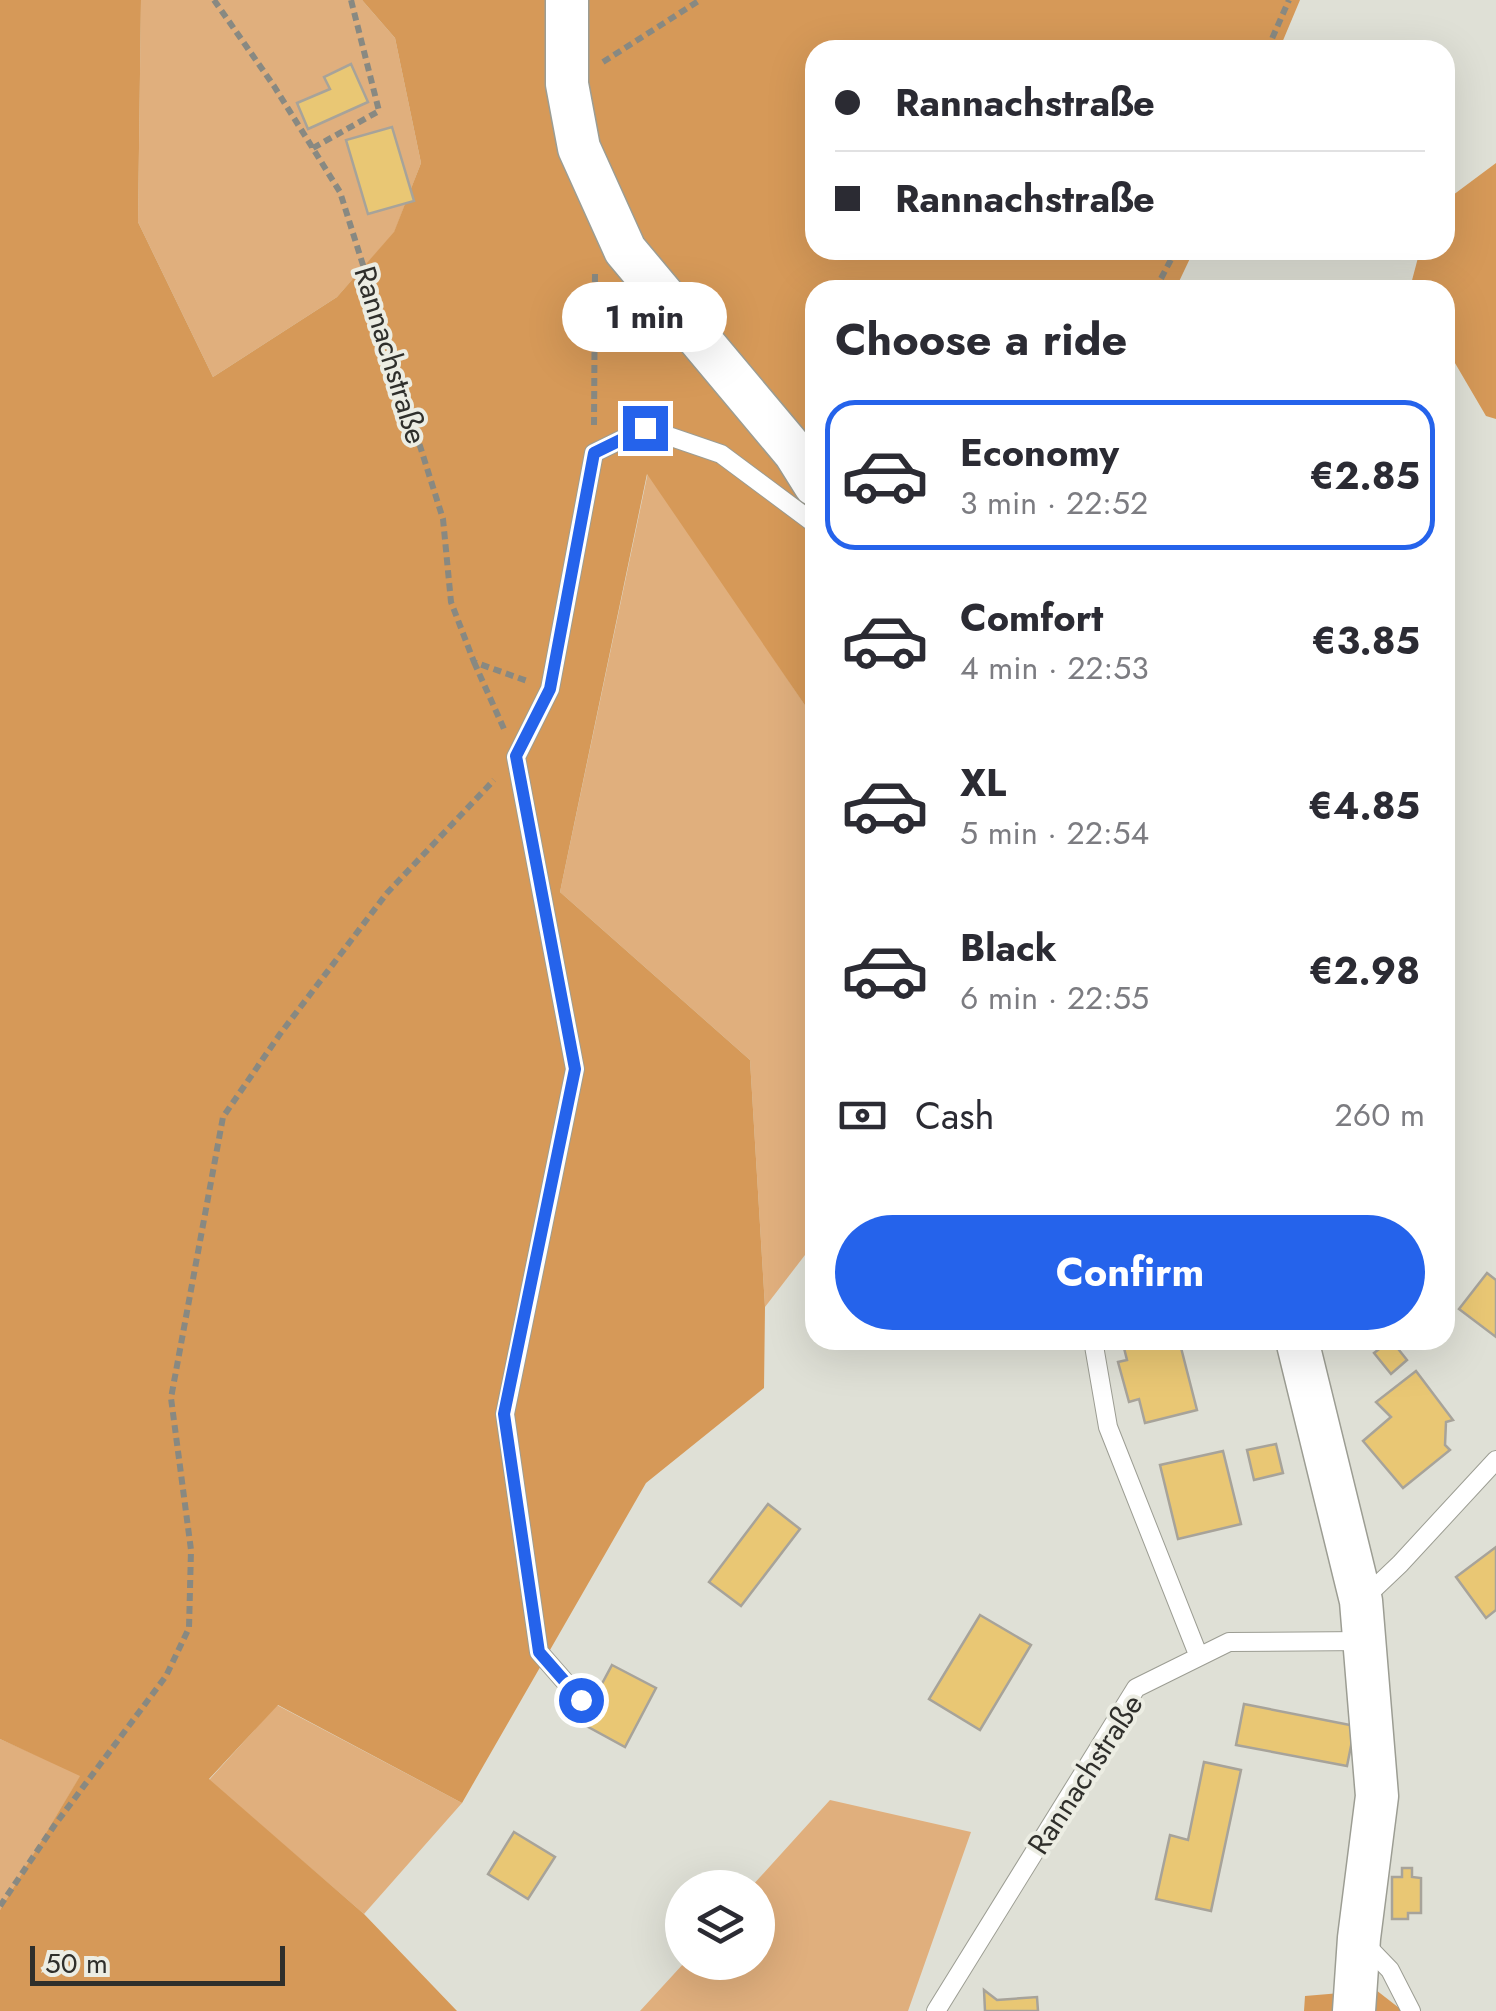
<!DOCTYPE html>
<html lang="en">
<head>
<meta charset="utf-8">
<style>
  body { margin:0; font-family:Jost,sans-serif; background:#f7f7f7; color:#2b2b33; height:100vh; display:flex; flex-direction:column; font-size:38px; white-space:nowrap }
  * { box-sizing:border-box; margin:0 }
  p { font-size:32px; color:#7c7c81 }
  .icon { flex:none; width:55px; height:55px; fill:none; stroke:currentColor; stroke-width:2; stroke-linecap:round; stroke-linejoin:round }
  .map { position:relative; flex:1; overflow:hidden }
  .side { position:absolute; left:805px; top:280px; width:650px; height:1070px; display:flex; flex-direction:column; background:#fff; border-radius:30px; box-shadow:0 10px 40px #0002 }
  .side>* { flex:none }
  .hud { position:absolute; left:805px; top:40px; width:650px; height:220px; border-radius:30px; box-shadow:0 10px 40px #0002; display:grid; align-content:center; height:220px; padding:0 30px; background:#fff }
  .buttons { position:absolute; left:665px; top:1870px; display:grid; gap:20px }
  .buttons a { display:grid; place-items:center; width:110px; height:110px; border-radius:50%; background:#fff; box-shadow:0 10px 40px #0002; font-size:50px }
  .scale { position:absolute; left:30px; bottom:25px; width:255px; box-sizing:border-box; padding-left:10px; border:5px solid #2f2f2b; border-top:0; font-size:28px; line-height:35px; white-space:nowrap; color:#2f2f2b; -webkit-text-stroke:8px #ecede3; paint-order:stroke }
  .end { position:absolute; width:45px; height:45px; margin:-22px; border:12px solid #2563eb; background:#fff; box-shadow:0 0 0 5px #fff }
  .from { border-radius:50% }
  .bubble { position:absolute; height:70px; border-radius:35px; background:#fff; box-shadow:0 10px 40px #0002; font-size:32px; font-weight:700; line-height:70px; text-align:center }
  .hud b { display:flex; align-items:center; gap:35px; height:95px; font-size:38px }
  .hud b+b { border-top:2px solid #e1e1e2 }
  .hud i { width:25px; height:25px; background:#2b2b33 }
  ul { padding:0; list-style:none }
  li { display:flex; align-items:center; gap:30px; height:150px; margin:0 20px 15px; padding:0 10px; border:5px solid transparent; border-radius:30px }
  li div { flex:1 }
  li b { display:block; font-size:38px }
  li em { font-style:normal; font-weight:700 }
  li.on { border-color:#2563eb }
  li>.icon { width:90px; height:90px; stroke-width:1.5 }
  h2 { padding:0 30px; font-size:45px; line-height:120px }
  .pay { display:flex; align-items:center; gap:25px; height:110px; padding:0 30px; font-size:38px }
  .pay p { margin-inline-start:auto }
  .primary-button { display:flex; gap:20px; margin-top:auto; padding:20px 30px }
  .primary-button a { flex:1; height:115px; border-radius:60px; background:#2563eb; color:#fff; font-size:40px; font-weight:700; line-height:115px; text-align:center }
  .map>svg:first-child { display:block }
</style>
</head>
<body>
<div class="map">
<svg width="1496" height="2011" viewBox="0 0 1496 2011">
  <rect width="100%" height="100%" fill="#dfe0d6"/>
  <!-- green -->
  <path fill="#e0af7d" d="M141,0H362L395,38L421,163L394,233L337,297L213,377L138,222Z
    M648,472L815,720V1242L765,1307L750,1060L560,892Z
    M277,1705L462,1803L364,1914L209,1780Z
    M0,1739L81,1775L0,1910Z
    M830,1800L971,1832L908,2011H640L684,1963L758,1962V1888L751,1887Z"/>
  <!-- forest -->
  <path fill="#d69958" d="M0,0H141L138,222L213,377L337,297L394,232L421,163L395,38L362,0H1300L1279,50H815V250H1194L1175,290H815V720L647,474L560,892L750,1060L765,1307L764,1388L646,1483L462,1803L278,1705L209,1779L364,1914L457,2011H0V1910L80,1776L0,1739Z
    M1496,163V419L1486,416L1445,346V290L1410,288L1420,250H1445V201Z
    M1376,1990L1403,2011H1304L1305,1996Z"/>
  <!-- building -->
  <path fill="#e9c774" stroke="#a7a39a" stroke-width="2.5" d="M351,64L368,102L308,129L297,103L330,89L324,77Z
    M392,127L414,201L368,214L346,140Z
    M1487,1273L1496,1280V1337L1459,1309Z
    M1122,1340H1179L1197,1410L1145,1423L1139,1399L1129,1402L1118,1362L1127,1360Z
    M1391,1340L1407,1360L1391,1374L1374,1353Z
    M1416,1371L1453,1420L1446,1422L1445,1445L1450,1450L1403,1488L1363,1441L1391,1417L1376,1402Z
    M1276,1444L1283,1473L1254,1480L1247,1450Z
    M1223,1451L1241,1524L1178,1539L1160,1465Z
    M768,1504L800,1529L741,1606L709,1582Z
    M1496,1547V1610L1486,1618L1456,1577Z
    M980,1615L1031,1645L980,1730L929,1699Z
    M612,1665L656,1688L625,1747L581,1723Z
    M1244,1704L1355,1726L1347,1766L1236,1745Z
    M1204,1762L1241,1770L1211,1911L1156,1899L1170,1835L1188,1840Z
    M514,1832L555,1857L528,1899L488,1874Z
    M1402,1868H1412V1877L1421,1878V1913H1408V1919H1392V1877H1402Z
    M984,1990L997,2000L1037,1997L1038,2011H985Z"/>
  <g fill="none" stroke-linecap="round" stroke-linejoin="round">
    <defs>
      <path id="service" d="M1093,1340L1108,1427L1199,1657
        M1361,1601L1400,1564L1496,1460
        M581,1700L539,1652L505,1414L575,1069L516,757L550,689L594,453L645,428L721,454L815,524
        M1363,1942L1390,1970L1411,2011
        M936,2011L1136,1688L1229,1642L1365,1641"/>
      <path id="tertiary" d="M567,0V84L579,148L625,250L795,453L815,485
        M1297,1340L1361,1601L1377,1796L1359,1938L1354,2011"/>
    </defs>
    <!-- service casing -->
    <use href="#service" stroke="#9c9d93" stroke-width="20"/>
    <!-- tertiary casing -->
    <use href="#tertiary" stroke="#9c9d93" stroke-width="45"/>
    <!-- path -->
    <path stroke="#888982" stroke-width="6" stroke-dasharray="8 5" stroke-linecap="butt" d="M214,0L274,86L340,192L443,519L451,602L474,662L530,682
      M1267,50L1289,0
      M603,62L700,0
      M313,148L379,111L351,0
      M1155,290L1176,250
      M594,425L595,273
      M474,662L504,729
      M0,1906L54,1826L166,1676L189,1628L191,1550L171,1398L223,1117L280,1034L387,893L494,780"/>
    <!-- service -->
    <use href="#service" stroke="#fff" stroke-width="18"/>
    <!-- tertiary -->
    <use href="#tertiary" stroke="#fff" stroke-width="42"/>
  </g>
  <g fill="none" stroke-linecap="round" stroke-linejoin="round">
    <!-- route -->
    <path stroke="#2563eb" stroke-width="12" d="M581,1700L539,1652L504,1414L575,1069L516,756L550,689L594,453L645,428"/>
  </g>
  <g text-anchor="middle" dominant-baseline="central" stroke-width="8" stroke-linejoin="round" paint-order="stroke">
    <!-- street labels -->
    <g font-size="30" fill="#2f2f2b" stroke="#ecede3">
      <text transform="translate(391 355) rotate(73)">Rannachstraße</text>
      <text transform="translate(1085 1774) rotate(-57)">Rannachstraße</text>
    </g>
  </g>
</svg>
<div class="buttons">
<a><svg class="icon" aria-label="layers" viewBox="0 0 24 24"><path d="M12 4l9 5-9 5-9-5zM3 14l9 5 9-5"/></svg></a>
</div>
<div class="scale">50 m</div>
<i class="end from" style="left:581px;top:1700px"></i>
<i class="end" style="left:645px;top:428px"></i>
<div class="bubble" style="left:562px;top:282px;width:165px">1 min</div>
<div class="hud">
<b><i class="from"></i>Rannachstraße</b>
<b><i></i>Rannachstraße</b>
</div>
<section class="side">
<h2>Choose a ride</h2>
<ul>
<li class="on"><svg class="icon" aria-label="car" viewBox="0 0 24 24"><path d="M5 17H2v-5l4-1 3-4h7l3 4 3 1v5h-3M9 17h6M6 11h13"/><circle cx="7" cy="17" r="2"/><circle cx="17" cy="17" r="2"/></svg><div><b>Economy</b><p>3 min · 22:52</p></div><em>€2.85</em></li>
<li><svg class="icon" aria-label="car" viewBox="0 0 24 24"><path d="M5 17H2v-5l4-1 3-4h7l3 4 3 1v5h-3M9 17h6M6 11h13"/><circle cx="7" cy="17" r="2"/><circle cx="17" cy="17" r="2"/></svg><div><b>Comfort</b><p>4 min · 22:53</p></div><em>€3.85</em></li>
<li><svg class="icon" aria-label="car" viewBox="0 0 24 24"><path d="M5 17H2v-5l4-1 3-4h7l3 4 3 1v5h-3M9 17h6M6 11h13"/><circle cx="7" cy="17" r="2"/><circle cx="17" cy="17" r="2"/></svg><div><b>XL</b><p>5 min · 22:54</p></div><em>€4.85</em></li>
<li><svg class="icon" aria-label="car" viewBox="0 0 24 24"><path d="M5 17H2v-5l4-1 3-4h7l3 4 3 1v5h-3M9 17h6M6 11h13"/><circle cx="7" cy="17" r="2"/><circle cx="17" cy="17" r="2"/></svg><div><b>Black</b><p>6 min · 22:55</p></div><em>€2.98</em></li>
</ul>
<div class="pay"><svg class="icon" aria-label="cash" viewBox="0 0 24 24"><path d="M3 7h18v10H3z"/><circle cx="12" cy="12" r="2"/></svg>Cash<p>260 m</p></div>
<div class="primary-button"><a>Confirm</a></div>
</section>
</div>
</body>
</html>
